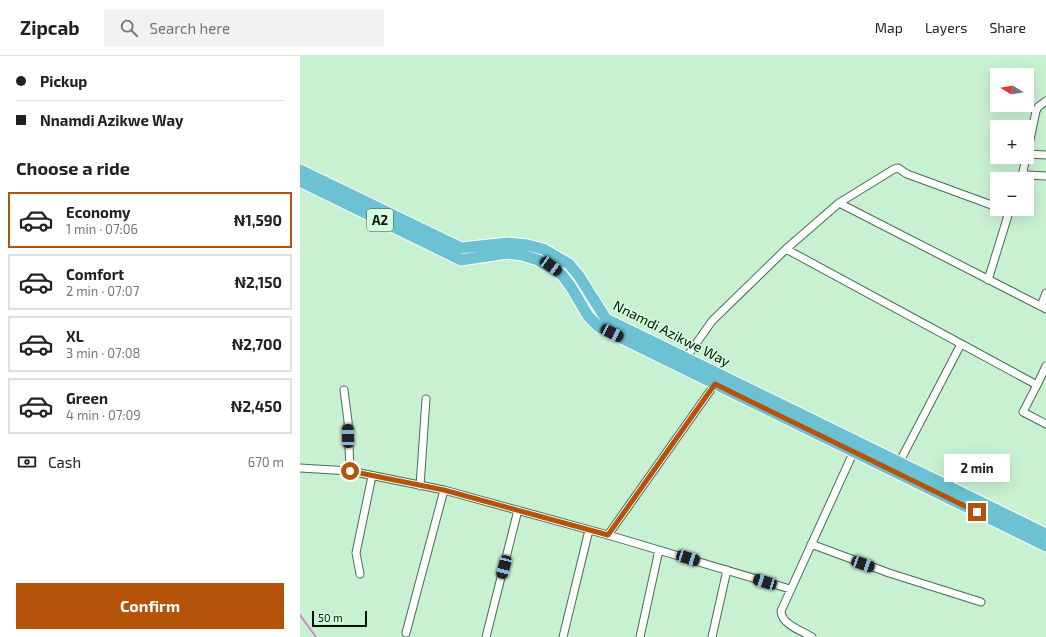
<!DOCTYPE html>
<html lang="en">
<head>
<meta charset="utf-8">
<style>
  body { margin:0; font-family:"Exo 2",sans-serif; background:#f2f2f2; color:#202124; height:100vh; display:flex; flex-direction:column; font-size:15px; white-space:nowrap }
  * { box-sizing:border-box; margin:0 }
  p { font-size:13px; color:#757577 }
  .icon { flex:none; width:22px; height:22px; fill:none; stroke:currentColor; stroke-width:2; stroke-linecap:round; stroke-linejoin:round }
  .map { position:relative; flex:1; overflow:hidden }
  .side { display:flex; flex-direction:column; background:#fff; width:300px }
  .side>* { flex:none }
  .guide { display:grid; align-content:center; height:88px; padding:0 16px; background:#fff }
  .needle { width:26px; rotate:281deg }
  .fabs { position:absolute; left:690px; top:12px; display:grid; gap:8px }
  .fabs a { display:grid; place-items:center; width:44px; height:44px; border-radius:0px; background:#fff; box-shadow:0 4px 16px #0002; font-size:20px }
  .scale { position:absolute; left:12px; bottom:10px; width:55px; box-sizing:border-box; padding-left:4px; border:2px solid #031006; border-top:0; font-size:11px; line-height:14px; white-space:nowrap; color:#031006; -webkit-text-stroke:3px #d5fedf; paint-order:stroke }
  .end { position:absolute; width:18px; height:18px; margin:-9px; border:5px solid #b45309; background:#fff; box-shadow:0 0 0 2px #fff }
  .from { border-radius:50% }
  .bubble { position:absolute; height:28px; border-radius:0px; background:#fff; box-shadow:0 4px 16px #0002; font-size:13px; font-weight:700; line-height:28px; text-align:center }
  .car { position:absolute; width:12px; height:24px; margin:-12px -6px; border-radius:5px; box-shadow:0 0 3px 1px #0007; background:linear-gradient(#222 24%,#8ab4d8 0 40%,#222 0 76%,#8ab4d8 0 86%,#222 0) }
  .guide b { display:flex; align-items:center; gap:14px; height:38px; font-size:15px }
  .guide b+b { border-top:1px solid #e0e0e0 }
  .guide i { width:10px; height:10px; background:#202124 }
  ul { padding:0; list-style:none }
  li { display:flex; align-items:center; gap:12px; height:56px; margin:0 8px 6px; padding:0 8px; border:2px solid #e0e0e0; border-radius:0px }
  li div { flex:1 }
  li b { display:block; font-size:15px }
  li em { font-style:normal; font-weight:700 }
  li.current { border-color:#b45309 }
  li>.icon { width:36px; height:36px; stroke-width:1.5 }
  h2 { padding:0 16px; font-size:18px; line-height:48px }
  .pay { display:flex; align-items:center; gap:10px; height:44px; padding:0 16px; font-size:15px }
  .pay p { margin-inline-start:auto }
  .cta { display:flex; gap:8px; margin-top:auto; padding:8px 16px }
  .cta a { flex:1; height:46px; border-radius:0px; background:#b45309; color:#fff; font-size:16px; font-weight:700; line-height:46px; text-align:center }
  header { display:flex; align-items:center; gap:24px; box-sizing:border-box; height:56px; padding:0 20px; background:#fff; border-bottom:1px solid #e0e0e0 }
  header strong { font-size:19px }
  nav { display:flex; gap:22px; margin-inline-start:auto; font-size:14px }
  .search { width:280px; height:36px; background:#f2f2f2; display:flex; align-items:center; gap:10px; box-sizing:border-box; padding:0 14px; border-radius:0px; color:#757577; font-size:15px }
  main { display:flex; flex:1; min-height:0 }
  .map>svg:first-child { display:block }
</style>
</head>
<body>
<header>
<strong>Zipcab</strong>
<div class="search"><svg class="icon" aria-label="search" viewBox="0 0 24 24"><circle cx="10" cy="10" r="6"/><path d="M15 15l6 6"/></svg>Search here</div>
<nav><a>Map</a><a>Layers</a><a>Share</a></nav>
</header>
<main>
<section class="side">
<div class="guide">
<b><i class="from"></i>Pickup</b>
<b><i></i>Nnamdi Azikwe Way</b>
</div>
<h2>Choose a ride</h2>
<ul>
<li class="current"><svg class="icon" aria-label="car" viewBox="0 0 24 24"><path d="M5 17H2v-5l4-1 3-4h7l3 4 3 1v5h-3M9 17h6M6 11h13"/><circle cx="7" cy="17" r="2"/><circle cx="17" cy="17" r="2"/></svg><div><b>Economy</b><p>1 min · 07:06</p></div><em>₦1,590</em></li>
<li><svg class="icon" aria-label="car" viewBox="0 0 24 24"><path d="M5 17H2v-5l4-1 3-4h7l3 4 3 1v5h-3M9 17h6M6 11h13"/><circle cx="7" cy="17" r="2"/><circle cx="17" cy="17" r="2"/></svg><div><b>Comfort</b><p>2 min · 07:07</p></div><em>₦2,150</em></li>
<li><svg class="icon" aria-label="car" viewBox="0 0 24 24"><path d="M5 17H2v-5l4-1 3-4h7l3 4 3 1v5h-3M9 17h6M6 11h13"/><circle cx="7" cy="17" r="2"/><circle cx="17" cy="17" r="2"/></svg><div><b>XL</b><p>3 min · 07:08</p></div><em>₦2,700</em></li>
<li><svg class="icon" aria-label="car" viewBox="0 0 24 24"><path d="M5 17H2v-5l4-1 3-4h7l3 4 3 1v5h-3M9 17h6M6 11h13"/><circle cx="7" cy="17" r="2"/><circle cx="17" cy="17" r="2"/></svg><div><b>Green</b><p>4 min · 07:09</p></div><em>₦2,450</em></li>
</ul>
<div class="pay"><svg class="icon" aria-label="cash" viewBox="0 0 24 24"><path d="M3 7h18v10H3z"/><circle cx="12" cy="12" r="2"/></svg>Cash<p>670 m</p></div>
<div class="cta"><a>Confirm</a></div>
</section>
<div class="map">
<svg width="746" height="581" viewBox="0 0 746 581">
  <rect width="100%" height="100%" fill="#c8f1d2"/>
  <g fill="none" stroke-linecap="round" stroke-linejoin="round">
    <!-- stream -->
    <path stroke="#d386c6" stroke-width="2" d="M0,559L16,581"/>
    <defs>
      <path id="minor" d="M727,98L736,55L738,51L746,45
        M727,98L746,99
        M723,116L726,101
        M720,123L723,116L727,119L746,120
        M539,147L746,253
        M486,193L737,329L746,310
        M688,224L710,153
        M741,250L746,237
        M386,302L412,265L486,193L539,147L594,113L598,112L607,118L697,151
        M737,329L723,356L746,368
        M44,334L48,365L50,415
        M599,407L661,288
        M0,412L50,415L144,434L308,479L490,533
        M120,430L126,343
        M308,479L415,328
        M511,488L589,517L681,546
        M60,518L56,497L72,420
        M106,577L144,434
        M186,581L218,454
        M263,581L289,474
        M340,581L359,494
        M412,581L427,514
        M512,581C502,575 481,568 481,555L554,395"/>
      <path id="trunk" d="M0,114L161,192L208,187L227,189L243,193L269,208L279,220L306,263L746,478
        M0,125L161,204L207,197L222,199L238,204L262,219L271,231L288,260L299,271L746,490"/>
    </defs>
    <!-- minor casing -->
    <use href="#minor" stroke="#486c52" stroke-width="9"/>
    <!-- trunk casing -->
    <use href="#trunk" stroke="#fff" stroke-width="13"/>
    <!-- minor -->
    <use href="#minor" stroke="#fff" stroke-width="7"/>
    <!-- trunk -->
    <use href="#trunk" stroke="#6cc2d2" stroke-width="11"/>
  </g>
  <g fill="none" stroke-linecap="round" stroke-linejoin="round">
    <!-- route -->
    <path stroke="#b45309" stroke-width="5" d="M50,415L144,434L308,479L415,328L677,456"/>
  </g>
  <g text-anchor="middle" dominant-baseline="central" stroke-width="3" stroke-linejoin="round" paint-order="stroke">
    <!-- shield labels -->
    <rect fill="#d5fedf" stroke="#425747" stroke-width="1" x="67" y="153" width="26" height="22" rx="3"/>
    <g font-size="13" font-weight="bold" fill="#031006">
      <text x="80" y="164">A2</text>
    </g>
    <!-- street labels -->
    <g font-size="14" fill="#031006" stroke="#d5fedf">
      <text transform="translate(372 277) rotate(27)">Nnamdi Azikwe Way</text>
    </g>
  </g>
</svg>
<div class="fabs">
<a><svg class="needle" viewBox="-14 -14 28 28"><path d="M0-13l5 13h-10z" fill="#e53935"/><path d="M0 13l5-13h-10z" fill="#757577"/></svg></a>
<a>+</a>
<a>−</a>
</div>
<div class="scale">50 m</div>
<i class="end from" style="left:50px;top:415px"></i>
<i class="end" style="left:677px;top:456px"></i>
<div class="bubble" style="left:644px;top:398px;width:66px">2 min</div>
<i class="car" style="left:251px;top:210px;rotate:126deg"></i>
<i class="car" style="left:312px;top:277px;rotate:116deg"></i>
<i class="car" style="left:48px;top:380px;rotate:359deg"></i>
<i class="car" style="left:388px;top:502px;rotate:107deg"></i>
<i class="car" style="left:563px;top:508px;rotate:110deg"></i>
<i class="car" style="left:204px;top:511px;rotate:195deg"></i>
<i class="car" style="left:465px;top:526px;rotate:287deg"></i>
</div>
</main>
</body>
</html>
